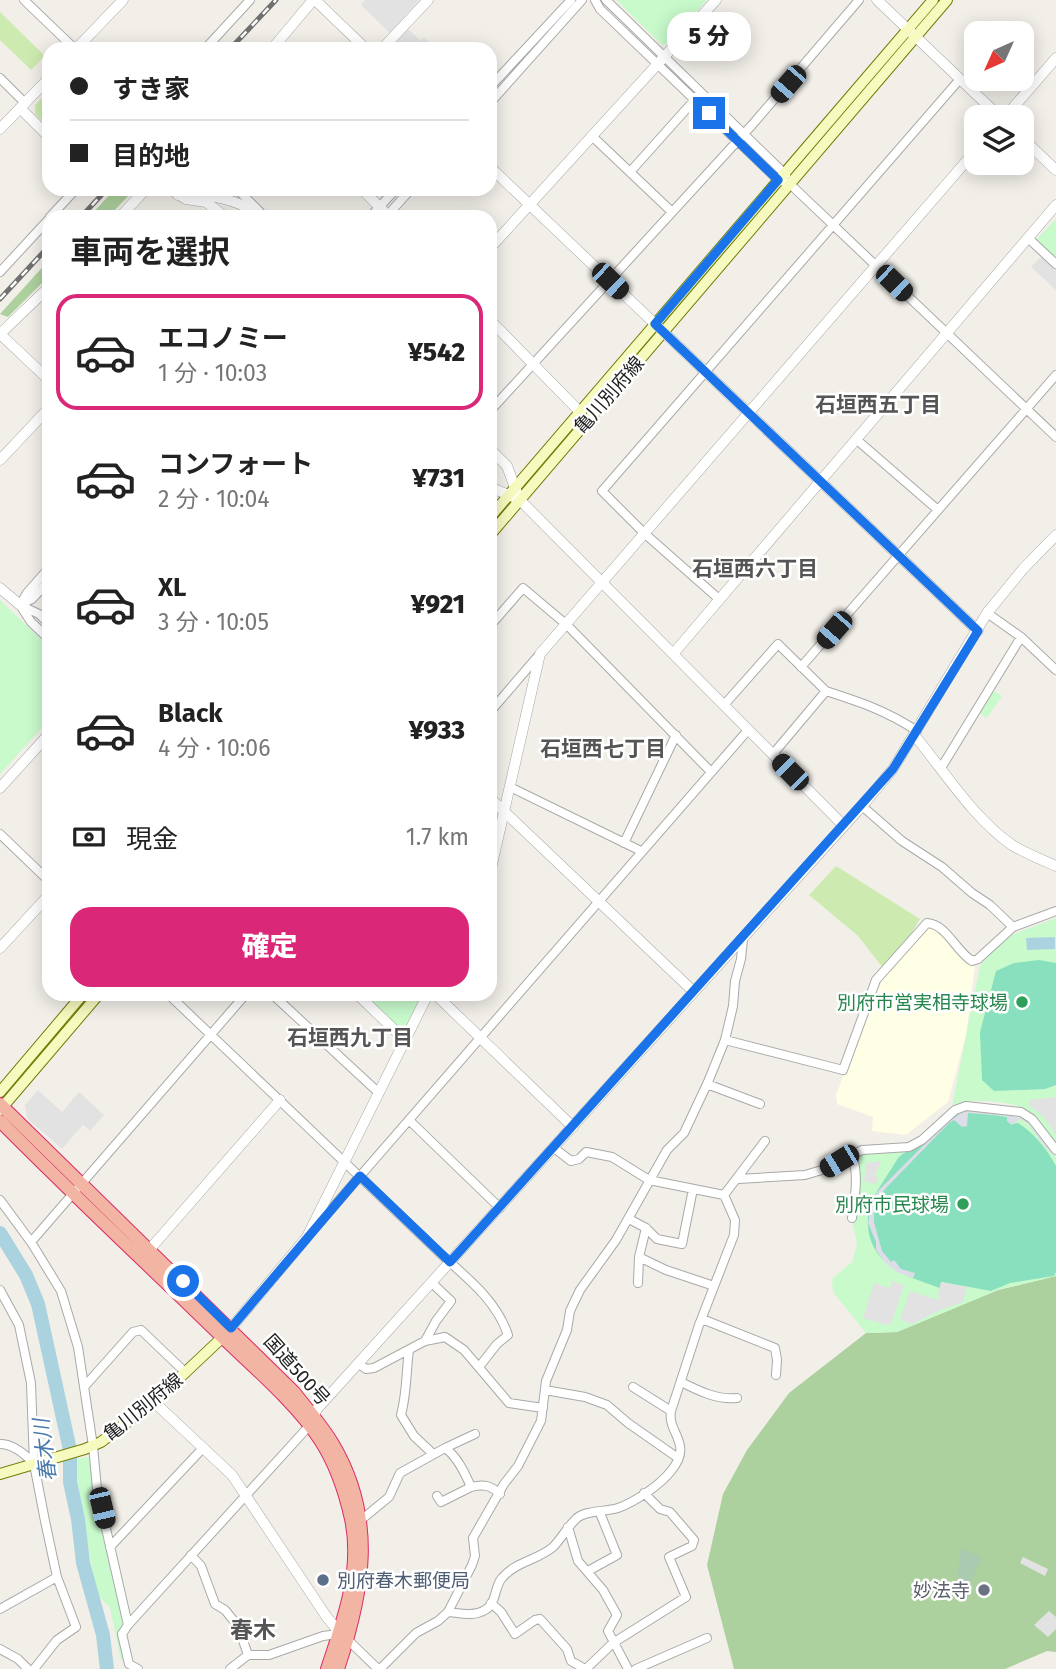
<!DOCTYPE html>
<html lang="ja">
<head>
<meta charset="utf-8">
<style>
  body { margin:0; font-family:"Fira Sans","Noto Sans JP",sans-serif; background:#f2f2f2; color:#222; height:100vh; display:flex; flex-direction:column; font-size:26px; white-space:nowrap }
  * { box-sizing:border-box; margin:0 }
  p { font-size:23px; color:#767676 }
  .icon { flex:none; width:38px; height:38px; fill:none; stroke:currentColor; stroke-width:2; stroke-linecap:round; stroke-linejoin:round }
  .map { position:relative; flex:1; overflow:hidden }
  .details { position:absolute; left:42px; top:210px; width:455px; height:791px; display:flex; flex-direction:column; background:#fff; border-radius:21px; box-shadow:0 4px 18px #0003 }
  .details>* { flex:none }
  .hud { position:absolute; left:42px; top:42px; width:455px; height:154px; border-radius:21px; box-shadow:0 4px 18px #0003; display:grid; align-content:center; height:154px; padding:0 28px; background:#fff }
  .needle { width:46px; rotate:225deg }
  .tools { position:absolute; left:964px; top:21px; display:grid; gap:14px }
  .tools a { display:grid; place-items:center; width:70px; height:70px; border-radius:14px; background:#fff; box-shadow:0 4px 18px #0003; font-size:35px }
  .end { position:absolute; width:32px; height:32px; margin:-16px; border:9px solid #1a73e8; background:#fff; box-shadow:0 0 0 4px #fff }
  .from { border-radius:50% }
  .bubble { position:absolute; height:49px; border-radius:21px; background:#fff; box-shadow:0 4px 18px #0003; font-size:23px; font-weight:800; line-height:49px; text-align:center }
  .car { position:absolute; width:21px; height:42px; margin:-21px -10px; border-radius:9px; box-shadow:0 0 5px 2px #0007; background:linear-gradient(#222 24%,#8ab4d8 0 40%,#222 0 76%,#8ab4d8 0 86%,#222 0) }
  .hud b { display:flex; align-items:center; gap:24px; height:66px; font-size:26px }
  .hud b+b { border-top:2px solid #e0e0e0 }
  .hud i { width:18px; height:18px; background:#222 }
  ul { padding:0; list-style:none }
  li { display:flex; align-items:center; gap:21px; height:116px; margin:0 14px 10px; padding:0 14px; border:4px solid transparent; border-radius:21px }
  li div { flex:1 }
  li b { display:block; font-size:26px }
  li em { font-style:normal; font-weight:800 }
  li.selected { border-color:#db2777 }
  li>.icon { width:63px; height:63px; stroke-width:1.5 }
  h2 { padding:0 28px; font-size:32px; line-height:84px }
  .pay { display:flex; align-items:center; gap:18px; height:77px; padding:0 28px; font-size:26px }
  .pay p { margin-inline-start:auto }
  .button { display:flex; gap:14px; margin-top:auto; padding:14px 28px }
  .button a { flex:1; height:80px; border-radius:21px; background:#db2777; color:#fff; font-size:28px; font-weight:800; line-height:80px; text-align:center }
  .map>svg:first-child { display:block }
</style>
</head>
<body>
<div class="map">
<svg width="1056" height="1669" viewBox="0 0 1056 1669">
  <rect width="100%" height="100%" fill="#f2efe9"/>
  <!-- education -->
  <path fill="#ffffe5" d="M928,924L975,966L966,1035L948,1102L906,1135L872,1131L873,1117L837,1104L836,1095L866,1017L884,976Z"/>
  <!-- grass -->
  <path fill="#cdebb0" d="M0,12L45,56L31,70L0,40Z
    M49,91V127L35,114V105Z
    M836,866L920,919L909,937L883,968L858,936L809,895Z"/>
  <!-- forest -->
  <path fill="#add19e" d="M115,189H135L108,217H89Z
    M49,260V276L8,317L0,314Z
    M1056,1276V1652L1047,1651L1005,1669H734L707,1565L723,1494L747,1450L789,1393L866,1333L897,1332L998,1290Z"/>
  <!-- cemetery -->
  <path fill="#aacbaf" d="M961,1548L982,1558L964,1595L955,1591Z"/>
  <!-- park -->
  <path fill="#c8facc" d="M616,0H707L666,44L662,45Z
    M1056,219V259L1036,240Z
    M0,600L49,647V720L0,774Z
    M994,691L1002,696L987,718L979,713Z
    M1056,918V1143C1047,1134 1042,1121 1032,1113C1017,1101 968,1097 952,1106L980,965L1002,942L1014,934Z
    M378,994H424L403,1033L372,1001Z
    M971,1111L1021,1117L1029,1122L1056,1156V1276L998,1290L897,1332L866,1333L833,1292L832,1279L852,1262L857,1244L853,1224L858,1195L855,1156C876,1150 902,1157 921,1145C938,1134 950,1113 971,1111Z
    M85,1457L96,1458L102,1504L132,1628L124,1635L129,1658L121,1661L110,1608L96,1593L74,1460Z"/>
  <!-- pitch -->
  <path fill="#88e0be" d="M1039,960L1056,963V1085L1045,1089L994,1091L982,1080L980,1032L996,971L1014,963Z
    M967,1111L1007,1117L1010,1124L1018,1123C1034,1133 1047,1149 1056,1166V1272L1054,1276L1010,1283L991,1291L942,1282L940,1288C910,1277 877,1269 869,1234C867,1223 867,1211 872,1201C879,1186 890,1172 898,1158C905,1150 913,1151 922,1145C938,1134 948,1116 967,1111Z"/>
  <!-- parking -->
  <path fill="#e2e2e2" d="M365,0H419L390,33L361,5Z
    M408,29L421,41L424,38L436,49H390Z
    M1043,255L1056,267V290L1031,267Z
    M38,1090L62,1112L79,1092L104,1115L90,1131L83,1125L62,1149L27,1118L25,1105Z
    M1056,1097V1135L1044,1117L1030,1106L1029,1100Z
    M881,1161L875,1176L879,1178L875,1184L864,1181L866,1163Z
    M892,1281L904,1285L891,1325L887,1323L886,1325L863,1318L874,1283L890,1288Z
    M941,1282L967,1287L963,1302L940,1310L912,1324L900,1320L910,1291L939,1300L938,1294Z
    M1023,1557L1048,1569L1045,1576L1020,1563Z
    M1049,1611L1056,1617V1629L1048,1637L1034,1625Z"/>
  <!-- plaza -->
  <path fill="#dddde8" d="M971,1111L1008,1115L1025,1119L1056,1158L1046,1148L1027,1123L1020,1119L1012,1125L1007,1121V1116L968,1113L967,1126L962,1127L954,1120L949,1123L885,1189L879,1197L878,1209L874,1210V1222L882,1251L891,1262L894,1260L901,1269L915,1273L913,1278L897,1272L885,1263L876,1250V1242L868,1223L872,1201L879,1190L945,1124L963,1112Z"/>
  <!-- water -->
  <path fill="#aad3df" d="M1055,937V949L1027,950L1026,938Z"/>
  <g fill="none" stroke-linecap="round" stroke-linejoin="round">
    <!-- river -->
    <path stroke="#aad3df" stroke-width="14" d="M0,1233L26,1275L38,1304L70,1450V1482L78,1519L83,1563L103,1635L107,1669"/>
    <defs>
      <path id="minor" d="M24,0L75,49
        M595,0L600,9L778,180L790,184L1056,437
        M606,0L786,175
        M205,49L250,0
        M0,78L25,103
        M490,87L571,0
        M490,103L582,0
        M593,137L672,212
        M630,172L698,96
        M237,189L260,212
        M50,217L76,189
        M370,217L396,189
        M386,217L411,189
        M1028,238L1056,264
        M0,272L49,219
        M490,411L752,125L859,0
        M857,440L938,510
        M719,599L644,533L602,491L960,79
        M20,605L27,593L49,568
        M20,605L31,622L49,639
        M20,605L32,599L49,581
        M20,605L39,614L49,624
        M987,613L1021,637L1056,670
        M490,626L523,588L567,625L711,772
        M801,667L1056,375
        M826,691C860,702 887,711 917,731
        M724,705L778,644L826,691L773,754
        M490,712L538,656
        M941,768L1021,637
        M510,787L641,851
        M862,806L902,841L942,867L972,893L990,905L1013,927
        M0,834L49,881
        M624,843L676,735
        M168,994L445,1258C470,1280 497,1302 508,1335L497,1344L479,1367
        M272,994L379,1093
        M725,1040L843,1070L876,980L927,923C946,924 956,951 972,961L978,959L1013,927L1056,911
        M707,1084L760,1104
        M410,1121L500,1208
        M554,1148L571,1161L579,1159L586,1152L612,1157L649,1180L724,1195L765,1141
        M738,1179L805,1175L825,1169L862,1150L909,1147L922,1140L955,1110L966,1106L1021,1112L1032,1119L1056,1150
        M0,1200L31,1242L61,1291L78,1347L93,1446L97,1489L128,1625L122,1634L129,1664L138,1669
        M852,1218C855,1196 859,1176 852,1154
        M629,1219L646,1228L657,1239L682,1244L693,1189
        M646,1228L639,1257L666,1270L714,1286
        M314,1229L748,730
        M31,1242L246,994
        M638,1283L639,1257
        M0,1290L19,1325L31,1383L34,1464L45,1521L57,1577L76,1627L57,1640L34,1669
        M702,1319L775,1348L777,1360L776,1375
        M425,1341L436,1321L451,1301L432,1283
        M409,1350C406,1372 407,1393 401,1415L414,1436L432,1453
        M359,1364L366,1369L374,1368L425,1341L445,1337L464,1350L509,1403L543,1408
        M681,1382C699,1391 717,1400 737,1398
        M84,1387L133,1332L141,1330L186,1373
        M633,1387L671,1411
        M545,1390L585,1397L607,1405L628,1423L678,1458
        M0,1444C14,1444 25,1454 34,1464
        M445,1448L475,1434
        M437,1496L441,1502L471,1487
        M361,1520L389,1497L400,1473L445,1448C457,1456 465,1473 471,1487C484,1484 490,1485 500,1494
        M568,1527L578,1561L603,1590L617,1615L608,1631L628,1669
        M110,1547L203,1448
        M191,1555L201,1566L215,1604L225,1610L238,1626L248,1655
        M588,1571L617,1555L600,1513
        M491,1603L501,1612L515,1634L535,1620L540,1619L567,1649L571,1661L585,1669
        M0,1609L57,1577
        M448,1612L472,1565L475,1556L473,1538L504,1484L518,1466L541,1421L546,1381L567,1330L570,1311L580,1290L616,1240L667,1150L684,1133L708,1082L725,1040L733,1006L735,981L741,959L743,939
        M128,1625L309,1426
        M348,1640L378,1669
        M0,1649L18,1659L28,1669
        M230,1669L248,1655H269L323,1636L338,1634
        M380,1669L416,1633L438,1621L448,1612C460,1613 473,1617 485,1610C497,1603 494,1587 502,1578C515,1562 538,1560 553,1547C562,1538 567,1527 577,1518C587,1510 606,1512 618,1508C635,1502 660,1485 671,1471C694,1443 667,1434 671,1411L699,1325L734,1235L735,1220L724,1195
        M586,1669L613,1643L686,1597L669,1557L692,1546L694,1540L670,1512L660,1509L644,1493
        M636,1669L707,1638"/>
      <path id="tertiary" d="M315,0L366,49
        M877,0L1000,117
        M76,49L123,0
        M272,49L313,0
        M382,49L428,0
        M20,108L49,137
        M1005,117L1056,58
        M0,129L49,78
        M1022,138L1056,170
        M490,167L978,631
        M170,189L186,199L206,202L225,217
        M362,189L389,217
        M178,195C210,194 236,198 263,217
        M120,217L146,189
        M490,248L716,0
        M490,320L580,412
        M0,334L49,287
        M0,334L49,380
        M490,449L507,466L517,493
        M0,460L49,408
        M490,487L520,500L844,826
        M0,588L20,605
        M673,654L1056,205
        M915,736C944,771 974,819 1012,845C1025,853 1042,860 1056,866
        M0,788L49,734
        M490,798L694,992
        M490,873L540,654L976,150
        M0,948L49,895
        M357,994L405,1040
        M435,994L573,1127
        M150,1249L280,1100
        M231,1328L307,1237L428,994
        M154,1402L232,1475L326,1616L343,1637
        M311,1422L317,1409L862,806L893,769L987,613L1023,569L1056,535"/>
      <path id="secondary" d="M490,517L933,0
        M490,535L947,0
        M0,1092L83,994
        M0,1110L99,994
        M0,1474L85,1449L101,1442L154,1402L227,1333"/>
      <path id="trunk" d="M0,1104L294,1392C307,1409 322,1425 333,1444C377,1518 364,1592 338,1669
        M0,1121C71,1193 145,1262 217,1332C250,1364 296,1403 320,1440C335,1463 345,1492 351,1519C362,1570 343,1621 327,1669"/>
    </defs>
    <!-- minor casing -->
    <use href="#minor" stroke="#a9a9a9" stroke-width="10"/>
    <!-- tertiary casing -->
    <use href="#tertiary" stroke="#a9a9a9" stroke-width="11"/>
    <!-- secondary casing -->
    <use href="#secondary" stroke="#707d05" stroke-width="12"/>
    <!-- trunk casing -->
    <use href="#trunk" stroke="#dc2a67" stroke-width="14"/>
    <!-- minor -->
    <use href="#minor" stroke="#fff" stroke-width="8"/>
    <!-- tertiary -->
    <use href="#tertiary" stroke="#fff" stroke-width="10"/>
    <!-- secondary -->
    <use href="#secondary" stroke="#f7fabf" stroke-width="10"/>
    <!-- trunk -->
    <use href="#trunk" stroke="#f2b4a3" stroke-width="12"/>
    <defs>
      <path id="rail" d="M230,49L276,0
        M81,217L107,189
        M0,299L49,246"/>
    </defs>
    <!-- rail casing -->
    <use href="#rail" stroke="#707070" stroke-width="5"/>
    <!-- rail -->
    <use href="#rail" stroke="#fff" stroke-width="2.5" stroke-dasharray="8" stroke-linecap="butt"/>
  </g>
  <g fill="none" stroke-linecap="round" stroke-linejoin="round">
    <!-- route -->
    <path stroke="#1a73e8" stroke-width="9" d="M183,1281L231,1328L360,1176L450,1262L893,769L978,631L655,324L778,180L709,113"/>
  </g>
  <!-- markers -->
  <g fill="#2e9e5b" stroke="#fff" stroke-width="2.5">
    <circle cx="1022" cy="1002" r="7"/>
    <circle cx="963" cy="1204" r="7"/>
  </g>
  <circle fill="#5c6f8a" stroke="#fff" stroke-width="2.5" cx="323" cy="1580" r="7"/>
  <circle fill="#6b7280" stroke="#fff" stroke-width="2.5" cx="984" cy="1590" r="7"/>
  <g text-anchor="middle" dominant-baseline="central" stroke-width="5" stroke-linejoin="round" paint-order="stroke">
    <!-- street labels -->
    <g font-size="19" fill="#222" stroke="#fff">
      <text transform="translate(609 395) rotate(-49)">亀川別府線</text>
      <text transform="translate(297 1370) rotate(48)">国道500号</text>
      <text transform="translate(143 1407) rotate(-39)">亀川別府線</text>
    </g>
    <!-- leisure labels -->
    <g font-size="19" fill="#27864d" stroke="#fff" text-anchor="end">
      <text x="1008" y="1002">別府市営実相寺球場</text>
      <text x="949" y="1204">別府市民球場</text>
    </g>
    <!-- service labels -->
    <g font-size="19" fill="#4e5e75" stroke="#fff" text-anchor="start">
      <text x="337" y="1580">別府春木郵便局</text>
    </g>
    <!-- worship labels -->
    <g font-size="19" fill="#5b616d" stroke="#fff" text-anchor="end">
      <text x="970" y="1590">妙法寺</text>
    </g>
    <!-- neighbourhood labels -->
    <g font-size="21" font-weight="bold" fill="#555" stroke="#fff">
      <text x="878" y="405">石垣西五丁目</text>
      <text x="755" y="569">石垣西六丁目</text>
      <text x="603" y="749">石垣西七丁目</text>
      <text x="350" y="1038">石垣西九丁目</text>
    </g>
    <!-- water labels -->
    <g font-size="21" font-style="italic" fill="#4a7aab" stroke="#fff">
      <text transform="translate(45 1450) rotate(-97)">春木川</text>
    </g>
    <!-- quarter labels -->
    <g font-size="23" font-weight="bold" fill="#555" stroke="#fff">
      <text x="253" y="1630">春木</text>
    </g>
  </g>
</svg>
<div class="tools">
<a><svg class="needle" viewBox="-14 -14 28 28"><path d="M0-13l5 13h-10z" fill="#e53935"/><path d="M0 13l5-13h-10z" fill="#767676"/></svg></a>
<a><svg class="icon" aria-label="layers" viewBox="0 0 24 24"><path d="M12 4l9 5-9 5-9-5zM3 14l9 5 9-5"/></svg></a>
</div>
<i class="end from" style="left:183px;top:1281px"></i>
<i class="end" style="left:709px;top:113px"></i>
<div class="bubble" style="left:667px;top:12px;width:84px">5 分</div>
<i class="car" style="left:788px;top:84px;rotate:221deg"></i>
<i class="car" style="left:610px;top:281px;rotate:134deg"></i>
<i class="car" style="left:894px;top:283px;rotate:134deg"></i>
<i class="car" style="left:834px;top:630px;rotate:221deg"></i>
<i class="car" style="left:790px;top:772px;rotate:315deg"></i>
<i class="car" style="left:839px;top:1161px;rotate:239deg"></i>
<i class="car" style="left:102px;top:1508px;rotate:167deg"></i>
<div class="hud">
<b><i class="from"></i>すき家</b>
<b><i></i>目的地</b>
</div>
<section class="details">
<h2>車両を選択</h2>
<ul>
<li class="selected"><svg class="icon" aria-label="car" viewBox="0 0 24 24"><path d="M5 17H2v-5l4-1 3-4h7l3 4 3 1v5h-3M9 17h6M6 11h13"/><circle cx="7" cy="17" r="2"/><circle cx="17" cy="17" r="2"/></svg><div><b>エコノミー</b><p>1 分 · 10:03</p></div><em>¥542</em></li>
<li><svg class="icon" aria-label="car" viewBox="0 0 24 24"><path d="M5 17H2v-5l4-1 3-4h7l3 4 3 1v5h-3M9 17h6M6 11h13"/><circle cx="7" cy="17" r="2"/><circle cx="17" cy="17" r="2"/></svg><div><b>コンフォート</b><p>2 分 · 10:04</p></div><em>¥731</em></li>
<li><svg class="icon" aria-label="car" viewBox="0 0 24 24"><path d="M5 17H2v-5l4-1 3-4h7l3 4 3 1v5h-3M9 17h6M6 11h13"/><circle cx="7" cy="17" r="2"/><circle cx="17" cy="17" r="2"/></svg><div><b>XL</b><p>3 分 · 10:05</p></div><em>¥921</em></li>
<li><svg class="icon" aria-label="car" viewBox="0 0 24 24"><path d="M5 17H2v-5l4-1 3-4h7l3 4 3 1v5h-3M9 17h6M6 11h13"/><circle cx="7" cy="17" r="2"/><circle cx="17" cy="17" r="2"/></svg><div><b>Black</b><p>4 分 · 10:06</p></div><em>¥933</em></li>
</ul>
<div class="pay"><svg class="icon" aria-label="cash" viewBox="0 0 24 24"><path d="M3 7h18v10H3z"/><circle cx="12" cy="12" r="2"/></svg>現金<p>1.7 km</p></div>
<div class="button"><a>確定</a></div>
</section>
</div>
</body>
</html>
